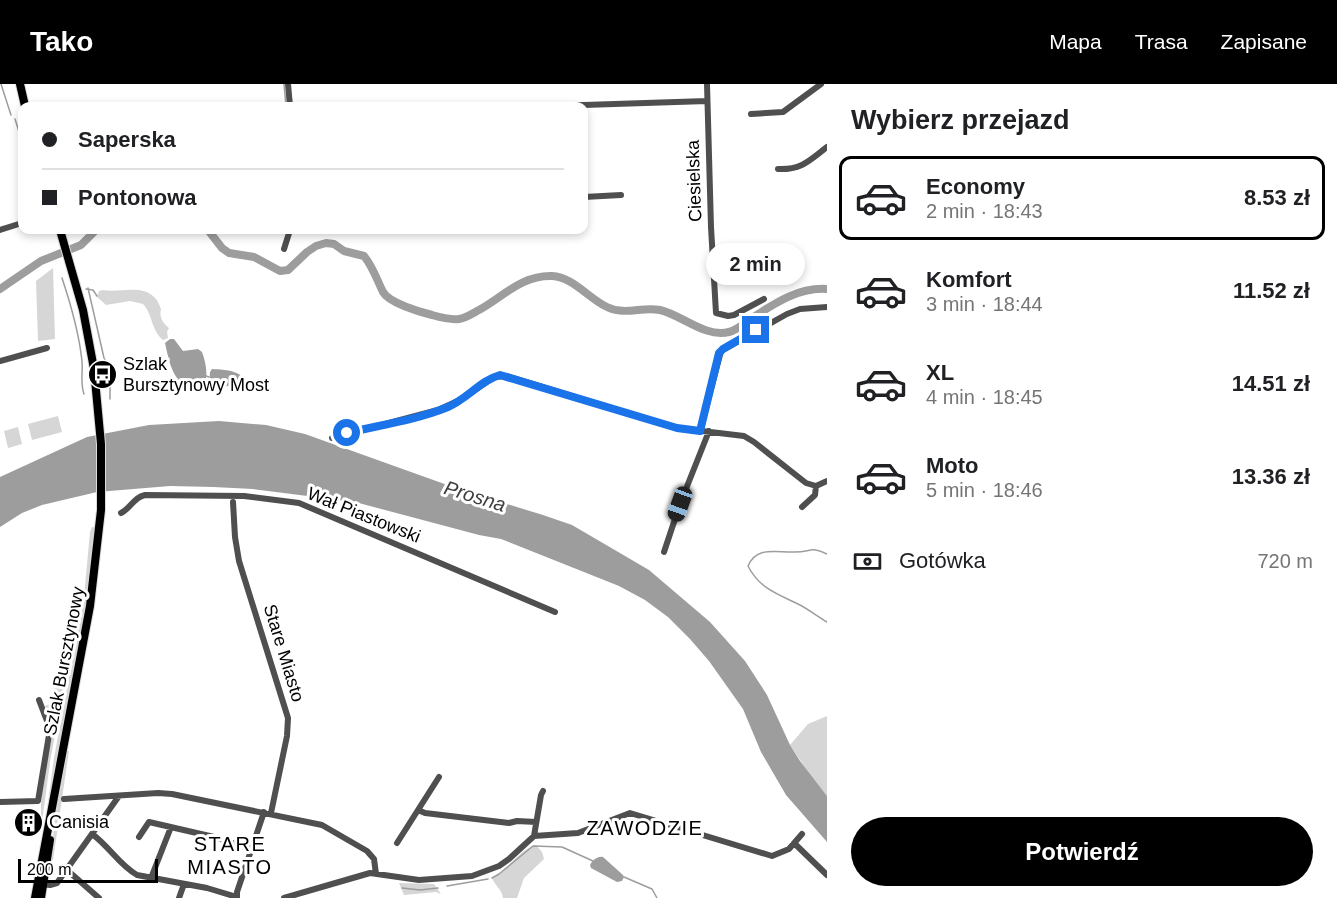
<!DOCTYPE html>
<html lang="pl">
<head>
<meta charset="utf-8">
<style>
  body { margin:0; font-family:Arial,sans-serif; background:#f2f2f2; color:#202124; height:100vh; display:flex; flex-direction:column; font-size:22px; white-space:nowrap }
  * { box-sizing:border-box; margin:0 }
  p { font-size:20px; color:#757577 }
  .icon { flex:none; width:33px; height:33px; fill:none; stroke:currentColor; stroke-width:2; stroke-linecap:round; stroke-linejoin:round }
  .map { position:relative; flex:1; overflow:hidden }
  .side { display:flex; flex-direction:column; background:#fff; width:510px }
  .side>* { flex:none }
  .banner { position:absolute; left:18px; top:18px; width:570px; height:132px; border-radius:12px; box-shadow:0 3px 9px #0003; display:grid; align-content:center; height:132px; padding:0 24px; background:#fff }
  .scale { position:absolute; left:18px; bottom:15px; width:140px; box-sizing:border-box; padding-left:6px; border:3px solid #000; border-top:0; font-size:16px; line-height:21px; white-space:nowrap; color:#000; -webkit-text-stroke:4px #fff; paint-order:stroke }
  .end { position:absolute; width:27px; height:27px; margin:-14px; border:8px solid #1a73e8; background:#fff; box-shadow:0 0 0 3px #fff }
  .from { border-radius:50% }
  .bubble { position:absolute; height:42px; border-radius:21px; background:#fff; box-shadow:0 3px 9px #0003; font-size:20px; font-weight:700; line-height:42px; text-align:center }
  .car { position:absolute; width:18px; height:36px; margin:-18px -9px; border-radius:8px; box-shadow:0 0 4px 2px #0007; background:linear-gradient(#222 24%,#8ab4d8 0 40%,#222 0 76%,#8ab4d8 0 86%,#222 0) }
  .banner b { display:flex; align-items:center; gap:21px; height:57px; font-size:22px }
  .banner b+b { border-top:2px solid #e0e0e0 }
  .banner i { width:15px; height:15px; background:#202124 }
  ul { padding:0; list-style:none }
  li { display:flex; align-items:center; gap:18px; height:84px; margin:0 12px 9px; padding:0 12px; border:3px solid transparent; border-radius:12px }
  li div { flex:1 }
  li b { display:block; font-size:22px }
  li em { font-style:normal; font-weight:700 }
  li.selected { border-color:#000 }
  li>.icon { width:54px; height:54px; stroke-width:1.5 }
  h2 { padding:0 24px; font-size:27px; line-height:72px }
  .pay { display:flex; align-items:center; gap:15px; height:66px; padding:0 24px; font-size:22px }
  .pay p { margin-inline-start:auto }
  .action { display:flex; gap:12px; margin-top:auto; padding:12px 24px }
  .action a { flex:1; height:69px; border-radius:36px; background:#000; color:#fff; font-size:24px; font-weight:700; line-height:69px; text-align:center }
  header { display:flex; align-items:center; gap:36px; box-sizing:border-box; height:84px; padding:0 30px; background:#000; color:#fff }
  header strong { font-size:28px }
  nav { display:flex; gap:33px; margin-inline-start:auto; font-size:21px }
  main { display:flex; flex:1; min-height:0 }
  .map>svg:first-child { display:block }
</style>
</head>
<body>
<header>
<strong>Tako</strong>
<nav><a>Mapa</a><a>Trasa</a><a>Zapisane</a></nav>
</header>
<main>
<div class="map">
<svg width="827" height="814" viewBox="0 0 827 814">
  <rect width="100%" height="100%" fill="#fff"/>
  <!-- green -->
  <path fill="#d6d6d6" d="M53,184L55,255L38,257L36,197Z
    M103,206C118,209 142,200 154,213C158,216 159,221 161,225C159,234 163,239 169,244L167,248L168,254L163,256C151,246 153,231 143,220L130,217L106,221L97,213L99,207Z
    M58,332L62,348L32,356L28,340Z
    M18,343L22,360L8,364L4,347Z
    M96,433H98L89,514L44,749L54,674L84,513L90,448L92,443H95Z
    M53,596H65L50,678L41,746V719L44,689L52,653L45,622L55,618Z
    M827,632V712L810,691L790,661L808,640Z
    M65,667H69L53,776H51L56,721Z
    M536,761L542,768L544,775L524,794L517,814H503C502,805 495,802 492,794C508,787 519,765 536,761Z
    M399,799L434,800L441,810L436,808L404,811Z"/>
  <!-- water -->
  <path fill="#9d9d9d" d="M170,255H174L183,267L198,265L202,268C206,279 209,293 203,304C174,307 170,281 165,259Z
    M212,285C228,286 246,286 248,306L237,310L229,302L209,304L210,288Z
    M219,337L266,341L305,350L464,407L543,431L572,441L649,486L710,538L745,577L767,611L790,661L800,677L827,712V758L786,711L761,668L743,625L709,577L690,555L668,533L645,516L619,502L501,455L479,451L355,418L253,405L213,403L170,402L97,408L42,421L22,429L0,443V393L87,353L149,341Z
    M603,773L623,791L624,793L622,797L617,798L591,784L590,781C593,776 597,772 603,773Z"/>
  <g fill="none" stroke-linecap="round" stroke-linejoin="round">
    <!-- stream -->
    <path stroke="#9d9d9d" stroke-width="1.5" d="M1,0L11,31
      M284,0L286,22
      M15,35L22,57
      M62,194C71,221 79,249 82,277C83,289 80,299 84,310
      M88,204L104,274L109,283L110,296V315
      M86,205L93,206L97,212
      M206,292L209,293
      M827,470C811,462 811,468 795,468C778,469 757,461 748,482C759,504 777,510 798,520C808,525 817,532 827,538
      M624,793L652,805L657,814
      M492,794L499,790L533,762L562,763L593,777
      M447,802L488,795
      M402,804L420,806L438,804"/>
    <!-- river -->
    <path stroke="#9d9d9d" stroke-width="8" d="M208,146L222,164L229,169L254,173L280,187L288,186L307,168L316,162L326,159L334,160L344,167L364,172C373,183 377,196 383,208C389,219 420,228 432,231C439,233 451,236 459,235C466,234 473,229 479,226C504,212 522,191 552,192C573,193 588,214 607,223C625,232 642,222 660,226C682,231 705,254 729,248C737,246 745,239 752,234C775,219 799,203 827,205
      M0,205L41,177L81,161L96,146"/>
    <defs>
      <path id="major" d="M20,0L25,22
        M35,814L90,522L101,426V360L94,285L83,226L60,146
        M41,814L50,756"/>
    </defs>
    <!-- major casing -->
    <use href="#major" stroke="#dbdbdb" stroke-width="10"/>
    <!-- minor -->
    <path stroke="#4f4f4f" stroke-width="6" d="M288,0L290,22
      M707,0L711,143L716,229L728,232L734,231L764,215
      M553,22L707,17
      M751,30L783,28L821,0
      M778,85C802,86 810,76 827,63
      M584,113L621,111
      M0,146L22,139
      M284,165L290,146
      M0,277L47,264
      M700,347L721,267L787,230L800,225L827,223
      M332,354L438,326L462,315L494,293L507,292L677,344L744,352L754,358L806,399L816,402
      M233,418L235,453L239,477L288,634L287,652L271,729
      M802,423L815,411L816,402L827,397
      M121,429C131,424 134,413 145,411L244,412L299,419L555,528
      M664,468L680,420L709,347
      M64,715L158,709L172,710L322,741L367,767L374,775L376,790
      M0,718L38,717L49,651L47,637L39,616
      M418,726L425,729L509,739L517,737L536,738
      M92,750C109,762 119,781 137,791L207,804L237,813
      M534,752L541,711L543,707
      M139,753L149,738L214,753L251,765
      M397,759L439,693
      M794,759L827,791
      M67,786L99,814
      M151,794L171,743
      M40,800L50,801L57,799L119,712
      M179,814L184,800
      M237,814V808L264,728
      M284,814L370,789L419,796L472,792L499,782L509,775L534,752L578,749L630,729L772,772L789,765L802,750"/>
    <!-- major -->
    <use href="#major" stroke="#000" stroke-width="8"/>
  </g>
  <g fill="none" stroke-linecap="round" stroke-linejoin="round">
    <!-- route -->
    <path stroke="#1a73e8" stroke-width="8" d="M347,349C380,341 416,336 448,323C467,315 481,296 500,291L677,344L700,347L719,269L723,265L756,246"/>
  </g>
  <!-- icons -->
  <defs>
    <symbol id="bus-disc" viewBox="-11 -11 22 22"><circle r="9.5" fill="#000" stroke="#fff"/><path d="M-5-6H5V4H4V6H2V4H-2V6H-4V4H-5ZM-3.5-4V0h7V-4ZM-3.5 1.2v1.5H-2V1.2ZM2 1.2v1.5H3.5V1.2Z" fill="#fff"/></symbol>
    <symbol id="building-disc" viewBox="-11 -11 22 22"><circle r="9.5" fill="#000" stroke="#fff"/><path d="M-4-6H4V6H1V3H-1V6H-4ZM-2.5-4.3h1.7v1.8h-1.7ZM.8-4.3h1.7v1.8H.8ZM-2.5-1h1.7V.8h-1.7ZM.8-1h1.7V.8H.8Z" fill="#fff"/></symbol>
  </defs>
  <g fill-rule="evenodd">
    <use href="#bus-disc" x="86" y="274" width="33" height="33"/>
    <use href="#building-disc" x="12" y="722" width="33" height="33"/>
  </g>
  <g text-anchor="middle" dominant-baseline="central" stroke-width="6" stroke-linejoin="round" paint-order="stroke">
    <!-- street labels -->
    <g font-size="18" fill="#000" stroke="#fff">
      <text transform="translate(694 97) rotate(-92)">Ciesielska</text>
      <text transform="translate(364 431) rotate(22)">Wał Piastowski</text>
      <text transform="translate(284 569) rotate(73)">Stare Miasto</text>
      <text transform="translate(64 577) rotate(-79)">Szlak Bursztynowy</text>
    </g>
    <!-- poi labels -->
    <g font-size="18" fill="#000" stroke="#fff" text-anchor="start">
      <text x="123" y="280">Szlak<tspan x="123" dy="21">Bursztynowy Most</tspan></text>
      <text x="49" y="738">Canisia</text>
    </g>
    <!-- water labels -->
    <g font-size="20" font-style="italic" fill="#3e3e3e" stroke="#fff">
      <text transform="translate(475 412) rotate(17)">Prosna</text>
    </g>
    <!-- neighbourhood labels -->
    <g font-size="20" letter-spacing="1.5" fill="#000" stroke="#fff">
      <text x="645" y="744">ZAWODZIE</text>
      <text x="230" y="760">STARE<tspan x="230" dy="23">MIASTO</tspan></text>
    </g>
  </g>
</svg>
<div class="scale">200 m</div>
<i class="end from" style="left:347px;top:349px"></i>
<i class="end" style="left:756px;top:246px"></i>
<div class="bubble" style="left:706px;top:159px;width:99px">2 min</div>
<i class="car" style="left:680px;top:420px;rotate:200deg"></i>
<div class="banner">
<b><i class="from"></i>Saperska</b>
<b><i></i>Pontonowa</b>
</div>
</div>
<section class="side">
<h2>Wybierz przejazd</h2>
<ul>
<li class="selected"><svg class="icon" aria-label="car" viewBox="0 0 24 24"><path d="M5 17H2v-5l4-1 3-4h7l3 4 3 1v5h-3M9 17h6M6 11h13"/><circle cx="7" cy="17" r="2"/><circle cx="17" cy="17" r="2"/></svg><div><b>Economy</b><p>2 min · 18:43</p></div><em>8.53 zł</em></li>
<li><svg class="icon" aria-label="car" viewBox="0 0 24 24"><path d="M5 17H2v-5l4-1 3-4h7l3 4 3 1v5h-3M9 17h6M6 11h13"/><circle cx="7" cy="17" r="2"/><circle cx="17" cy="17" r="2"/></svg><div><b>Komfort</b><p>3 min · 18:44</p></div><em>11.52 zł</em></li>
<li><svg class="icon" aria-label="car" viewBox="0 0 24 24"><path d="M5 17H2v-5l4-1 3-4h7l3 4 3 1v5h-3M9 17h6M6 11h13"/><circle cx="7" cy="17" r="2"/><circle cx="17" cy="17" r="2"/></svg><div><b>XL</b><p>4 min · 18:45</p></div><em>14.51 zł</em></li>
<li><svg class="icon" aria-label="car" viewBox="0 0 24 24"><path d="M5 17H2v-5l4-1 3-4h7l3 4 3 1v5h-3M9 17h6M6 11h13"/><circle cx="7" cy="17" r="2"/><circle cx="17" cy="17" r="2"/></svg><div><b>Moto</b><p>5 min · 18:46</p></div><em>13.36 zł</em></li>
</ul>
<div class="pay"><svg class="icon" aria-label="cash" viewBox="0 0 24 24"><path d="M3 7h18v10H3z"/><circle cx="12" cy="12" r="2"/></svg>Gotówka<p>720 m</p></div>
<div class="action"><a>Potwierdź</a></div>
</section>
</main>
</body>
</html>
